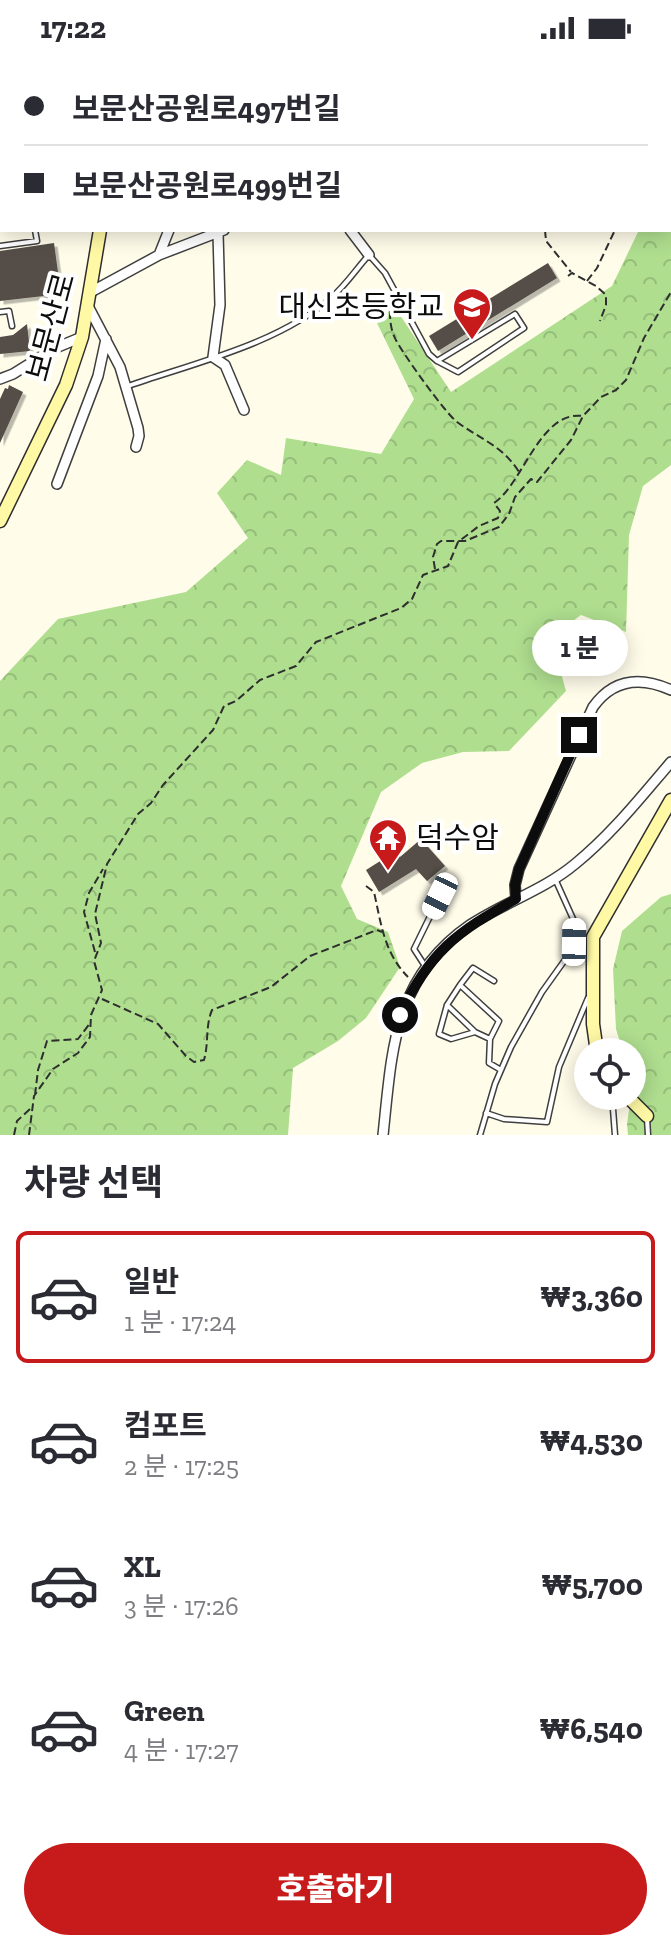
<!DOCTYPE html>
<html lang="ko">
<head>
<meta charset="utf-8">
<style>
  body { margin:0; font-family:"Zilla Slab","Noto Sans KR",serif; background:#f7f7f7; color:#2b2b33; height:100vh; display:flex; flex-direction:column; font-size:30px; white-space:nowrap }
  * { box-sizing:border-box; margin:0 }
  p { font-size:26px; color:#7c7c81 }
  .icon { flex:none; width:44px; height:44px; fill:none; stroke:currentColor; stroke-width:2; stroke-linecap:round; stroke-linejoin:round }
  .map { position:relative; height:1079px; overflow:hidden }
  .drawer { display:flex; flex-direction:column; background:#fff; flex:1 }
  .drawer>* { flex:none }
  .hud { position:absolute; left:0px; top:0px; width:672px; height:176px; box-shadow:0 4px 20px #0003; display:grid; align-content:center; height:176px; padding:0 24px; background:#fff }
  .fabs { position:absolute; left:574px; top:982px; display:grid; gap:16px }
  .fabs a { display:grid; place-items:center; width:72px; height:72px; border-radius:50%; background:#fff; box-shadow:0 4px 20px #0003; font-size:40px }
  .end { position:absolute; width:36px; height:36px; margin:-18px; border:10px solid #0c0c0c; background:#fff; box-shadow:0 0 0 4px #fff }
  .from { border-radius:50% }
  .bubble { position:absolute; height:56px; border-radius:28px; background:#fff; box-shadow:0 4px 20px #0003; font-size:26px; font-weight:800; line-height:56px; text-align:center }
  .car { position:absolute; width:24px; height:48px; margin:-24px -12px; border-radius:10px; box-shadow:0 0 6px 2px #0007; background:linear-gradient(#fff 24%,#345 0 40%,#fff 0 76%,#345 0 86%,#fff 0) }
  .hud b { display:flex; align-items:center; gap:28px; height:76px; font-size:30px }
  .hud b+b { border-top:2px solid #e1e1e2 }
  .hud i { width:20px; height:20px; background:#2b2b33 }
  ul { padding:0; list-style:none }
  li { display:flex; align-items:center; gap:24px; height:132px; margin:0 16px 12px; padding:0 8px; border:4px solid transparent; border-radius:12px }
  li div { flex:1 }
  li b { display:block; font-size:30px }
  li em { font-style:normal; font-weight:800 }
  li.current { border-color:#c61a1b }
  li>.icon { width:72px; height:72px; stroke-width:1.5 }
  h2 { padding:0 24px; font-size:36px; line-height:96px }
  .cta { display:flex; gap:16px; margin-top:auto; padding:16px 24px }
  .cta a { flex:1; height:92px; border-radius:48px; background:#c61a1b; color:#fff; font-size:32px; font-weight:800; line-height:92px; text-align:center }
  .status { display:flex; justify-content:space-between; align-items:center; height:56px; padding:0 40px; background:#fff; direction:ltr }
  .status svg { height:22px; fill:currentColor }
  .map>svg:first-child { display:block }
</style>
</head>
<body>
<div class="status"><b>17:22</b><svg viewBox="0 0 49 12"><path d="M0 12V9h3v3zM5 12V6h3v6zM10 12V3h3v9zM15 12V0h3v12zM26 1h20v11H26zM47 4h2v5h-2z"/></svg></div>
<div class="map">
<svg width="671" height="1079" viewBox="0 0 671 1079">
  <defs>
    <pattern id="forest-crowns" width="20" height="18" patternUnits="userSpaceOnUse" patternTransform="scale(2)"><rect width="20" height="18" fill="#afde8f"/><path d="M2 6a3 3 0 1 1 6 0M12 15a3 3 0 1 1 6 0" fill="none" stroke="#95bd7a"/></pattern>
    <filter id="shadow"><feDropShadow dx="3.5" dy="3.5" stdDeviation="0" flood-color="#0004"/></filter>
  </defs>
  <rect width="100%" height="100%" fill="#fffcea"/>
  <!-- forest -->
  <path fill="url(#forest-crowns)" d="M671,109V409L643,430L629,479L626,576L581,559L551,581L566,635L509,695L463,696L422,707L381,736L341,830L357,863L388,876L400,911L366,962L338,985L293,1012L288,1079H0V625L58,563L186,536L248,482L217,437L247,404L281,419L286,382L381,398L414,343L377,267L394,250L451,336L612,230L639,174H670Z
    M671,838V1079H628L627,1068L633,1025L632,996H623L616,973L613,913L622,875L661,841Z"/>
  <!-- building -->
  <path fill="#554d47" filter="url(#shadow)" d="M54,187L61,238L0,245V195Z
    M548,207L557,222L438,295L429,280Z
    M27,268L30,295L0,298V281L13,279Z
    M9,329L23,336L0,387V343L5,332L8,333Z
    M421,783L445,810L427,825L416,813L379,836L366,814L396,795L400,801Z"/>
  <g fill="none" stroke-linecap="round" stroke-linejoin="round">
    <defs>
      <path id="service" d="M0,71H2
        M0,117H2
        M0,190L37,185L35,174
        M0,256L9,255L12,270
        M128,330C194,307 279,288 332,241C346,229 357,212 369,199L385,217L429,298L437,305L515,258L524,272L458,316L437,305
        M425,910L414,893L440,840L442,829
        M460,929L473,912L494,925
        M447,949L474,975
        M490,983L475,976L451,983L439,978L447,949L460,929L499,965L490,983L489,1007L501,1014
        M612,1040L615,1079
        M486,1057L504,1063L547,1066L559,1011L588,942
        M647,1062L648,1079
        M480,1079L495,1028L511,991L542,936L567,901L574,886V865L556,825"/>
      <path id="minor" d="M160,0L161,2
        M236,0V2
        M304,0L305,2
        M355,2L357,0
        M477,2L480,0
        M565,2L568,0
        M350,174L369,199
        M218,177L220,249L213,301L225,309L244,354
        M159,199L169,174
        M89,237L159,199L224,174
        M87,248L120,311L138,372L139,380L136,391
        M0,323L13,318L53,293L82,281
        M57,428L98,320L106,283
        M516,843L515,829L519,813L593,651C613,623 640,620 671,634
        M383,1079C392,995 393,922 470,869C503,847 544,834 575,808C611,779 641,741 671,706"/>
      <path id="secondary" d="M61,0V2
        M0,465L66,329L82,281L100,174
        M597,996L593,968V881L671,744
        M627,1040L647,1060"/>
    </defs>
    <!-- service casing -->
    <use href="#service" stroke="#3f3f3f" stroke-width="7"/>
    <!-- minor casing -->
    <use href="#minor" stroke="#3f3f3f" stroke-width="12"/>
    <!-- secondary casing -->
    <use href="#secondary" stroke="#2e2e2e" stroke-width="15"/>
    <!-- path -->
    <path stroke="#2e2e2e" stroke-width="2" stroke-dasharray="8 4" stroke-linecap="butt" d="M670,75L671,73
      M545,174L546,185L571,216
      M568,220L572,217L596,230L606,239V249L600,265
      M587,225L597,212L615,174
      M390,243C390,256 389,268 394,280C399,293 446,358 457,366C480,383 503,390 519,416
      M435,513L433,501L437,488L441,485H465L499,471L509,458L515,441L531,423L537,426L571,384L583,360L601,341L616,334L626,324L644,282L671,236
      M366,830L374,836C381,867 384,897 408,921
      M95,896L84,856L89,837L103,813
      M102,943L158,968L186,1000L194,1006L204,1004C209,987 205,971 212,954L271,931L310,900L377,874L382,876
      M35,1039L38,1014L47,985L78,983L91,966
      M14,1079L17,1065L31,1052
      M29,1079L34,1040L53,1013L78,997L90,981L91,959L102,934L94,905L101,887L95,858L107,808L138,758L151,747L163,729L213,674L224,650L236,645L260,624L296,610L316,586L401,552L412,543L423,519L448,510L458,486L479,470L498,462L500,455L494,447C523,428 540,354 583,360"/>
    <!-- service -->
    <use href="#service" stroke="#fff" stroke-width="4"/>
    <!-- minor -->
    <use href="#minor" stroke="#fff" stroke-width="9"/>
    <!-- secondary -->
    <use href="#secondary" stroke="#fff9a5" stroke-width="12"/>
  </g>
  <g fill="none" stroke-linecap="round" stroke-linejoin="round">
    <!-- route -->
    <path stroke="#0c0c0c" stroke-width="10" d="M400,959C429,896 457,876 516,843L515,829L519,813L579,679"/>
  </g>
  <!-- icons -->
  <defs>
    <symbol id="school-pin" viewBox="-11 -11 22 30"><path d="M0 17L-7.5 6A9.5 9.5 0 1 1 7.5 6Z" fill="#c61a1b" stroke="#fff"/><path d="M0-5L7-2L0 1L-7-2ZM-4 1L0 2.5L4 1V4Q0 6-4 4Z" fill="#fff"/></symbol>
    <symbol id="temple-pin" viewBox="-11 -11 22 30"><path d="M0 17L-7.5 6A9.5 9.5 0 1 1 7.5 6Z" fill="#c61a1b" stroke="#fff"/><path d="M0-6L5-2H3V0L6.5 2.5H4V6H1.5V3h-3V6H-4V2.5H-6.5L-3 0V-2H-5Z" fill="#fff"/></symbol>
  </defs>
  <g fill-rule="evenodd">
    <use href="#school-pin" x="450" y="229" width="44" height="60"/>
    <use href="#temple-pin" x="366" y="760" width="44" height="60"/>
  </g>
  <g text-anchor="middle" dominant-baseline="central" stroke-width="8" stroke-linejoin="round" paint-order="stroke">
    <!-- poi labels -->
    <g font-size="30" fill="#0c0c0c" stroke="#fff" text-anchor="end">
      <text x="444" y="251">대신초등학교</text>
      <text x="416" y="782" text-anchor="start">덕수암</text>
    </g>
    <!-- street labels -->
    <g font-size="30" fill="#0c0c0c" stroke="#fff">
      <text transform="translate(51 271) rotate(-75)">보문산로</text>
    </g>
  </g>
</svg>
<div class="fabs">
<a><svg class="icon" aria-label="locate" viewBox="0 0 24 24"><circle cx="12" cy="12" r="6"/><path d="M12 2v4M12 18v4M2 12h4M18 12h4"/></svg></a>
</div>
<i class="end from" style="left:400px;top:959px"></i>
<i class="end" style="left:579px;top:679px"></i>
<div class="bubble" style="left:532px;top:564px;width:96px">1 분</div>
<i class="car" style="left:440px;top:840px;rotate:206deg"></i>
<i class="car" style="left:574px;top:886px;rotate:1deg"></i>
<div class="hud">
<b><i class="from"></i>보문산공원로497번길</b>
<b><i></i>보문산공원로499번길</b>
</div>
</div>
<section class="drawer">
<h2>차량 선택</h2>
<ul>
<li class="current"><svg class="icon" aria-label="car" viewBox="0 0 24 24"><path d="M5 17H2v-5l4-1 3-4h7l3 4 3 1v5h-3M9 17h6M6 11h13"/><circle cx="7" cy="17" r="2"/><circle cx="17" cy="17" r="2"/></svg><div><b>일반</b><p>1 분 · 17:24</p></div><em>₩3,360</em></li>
<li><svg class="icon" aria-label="car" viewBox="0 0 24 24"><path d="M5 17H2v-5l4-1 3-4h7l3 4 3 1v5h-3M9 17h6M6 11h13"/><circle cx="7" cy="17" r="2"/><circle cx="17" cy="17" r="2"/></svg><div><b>컴포트</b><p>2 분 · 17:25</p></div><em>₩4,530</em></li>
<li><svg class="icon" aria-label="car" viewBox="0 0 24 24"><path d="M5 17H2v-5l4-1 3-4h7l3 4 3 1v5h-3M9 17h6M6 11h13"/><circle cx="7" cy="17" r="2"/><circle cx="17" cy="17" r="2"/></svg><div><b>XL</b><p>3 분 · 17:26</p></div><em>₩5,700</em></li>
<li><svg class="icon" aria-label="car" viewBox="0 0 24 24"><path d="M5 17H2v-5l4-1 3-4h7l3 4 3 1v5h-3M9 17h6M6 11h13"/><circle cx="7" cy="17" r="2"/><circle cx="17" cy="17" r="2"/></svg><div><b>Green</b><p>4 분 · 17:27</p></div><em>₩6,540</em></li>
</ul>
<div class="cta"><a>호출하기</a></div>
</section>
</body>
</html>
